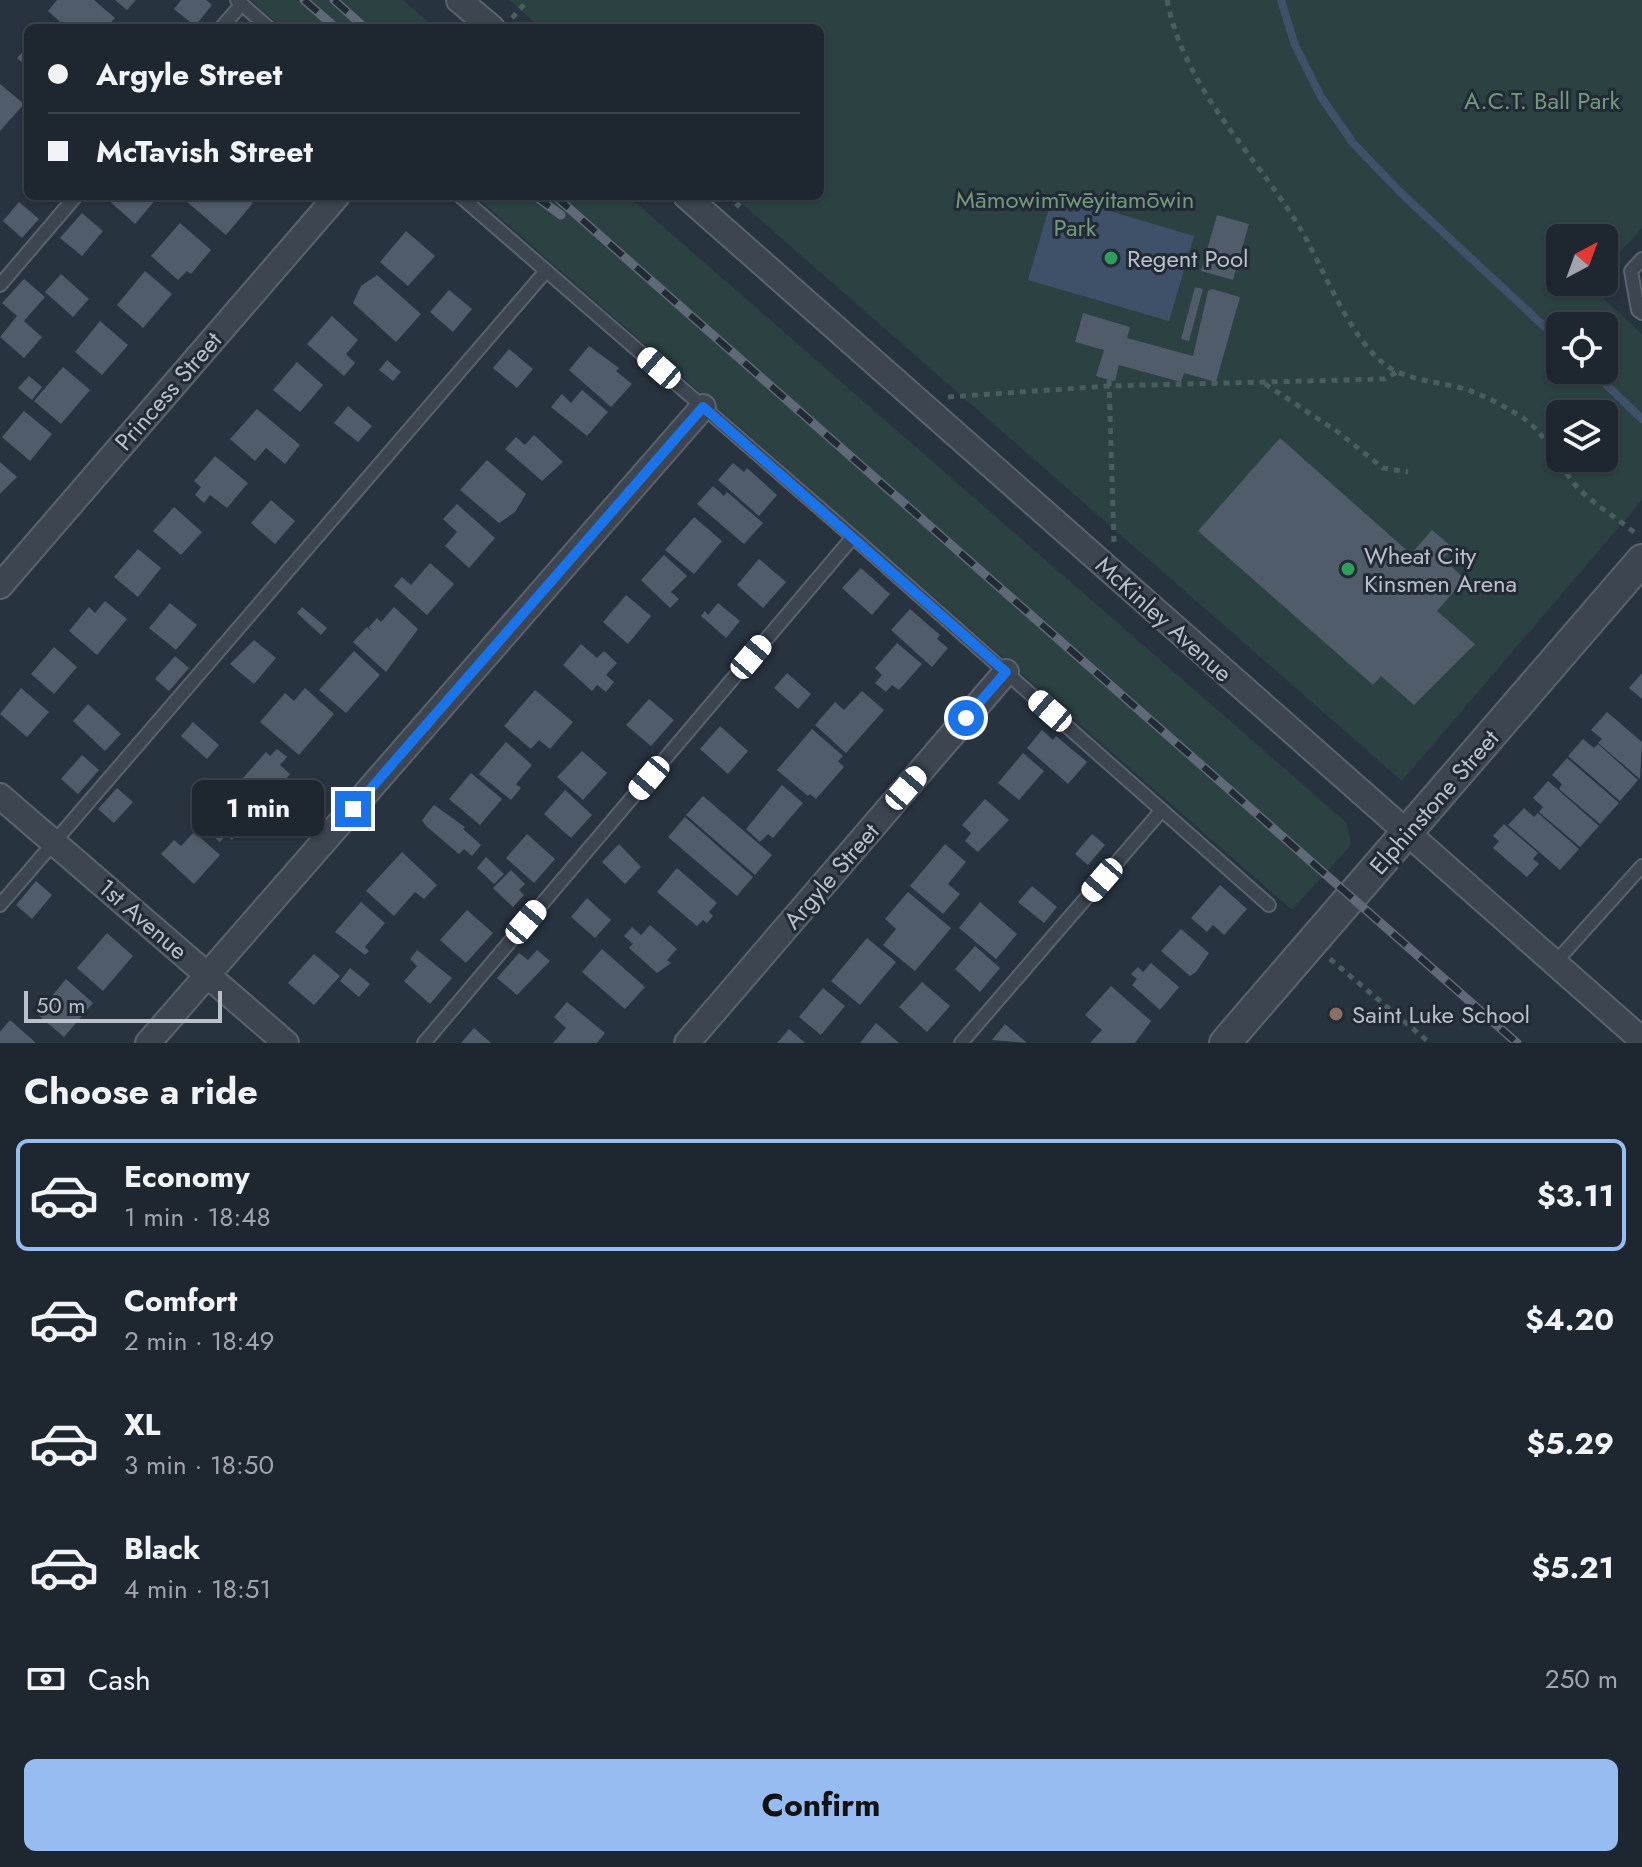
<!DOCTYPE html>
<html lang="en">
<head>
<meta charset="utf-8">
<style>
  body { margin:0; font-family:Jost,sans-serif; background:#262e38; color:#f1f3f6; height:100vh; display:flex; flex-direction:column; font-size:30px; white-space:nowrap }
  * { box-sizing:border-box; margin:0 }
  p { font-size:26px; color:#a1a5ab }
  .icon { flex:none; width:44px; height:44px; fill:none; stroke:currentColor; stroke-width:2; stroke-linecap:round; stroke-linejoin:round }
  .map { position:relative; height:1043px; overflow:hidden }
  .drawer { display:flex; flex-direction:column; background:#1e2630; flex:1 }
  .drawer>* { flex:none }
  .banner { position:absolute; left:24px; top:24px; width:800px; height:176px; border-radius:12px; box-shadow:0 2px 6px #0004,0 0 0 2px #3c434c; display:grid; align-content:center; height:176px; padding:0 24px; background:#1e2630 }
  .needle { width:52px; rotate:41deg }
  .controls { position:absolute; left:1546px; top:224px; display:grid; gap:16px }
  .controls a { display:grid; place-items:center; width:72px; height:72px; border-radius:12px; background:#1e2630; box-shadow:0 2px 6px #0004,0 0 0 2px #3c434c; font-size:40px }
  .scale { position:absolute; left:24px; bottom:20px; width:198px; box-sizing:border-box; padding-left:8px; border:4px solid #b9c0ca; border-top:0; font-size:22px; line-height:28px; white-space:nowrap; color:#b9c0ca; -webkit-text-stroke:6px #212a35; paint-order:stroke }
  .end { position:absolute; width:36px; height:36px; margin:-18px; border:10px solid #1a73e8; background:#fff; box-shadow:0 0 0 4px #fff }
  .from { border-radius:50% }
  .bubble { position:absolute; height:56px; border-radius:12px; background:#1e2630; box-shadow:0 2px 6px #0004,0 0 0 2px #3c434c; font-size:26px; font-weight:700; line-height:56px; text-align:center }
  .car { position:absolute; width:24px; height:48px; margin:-24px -12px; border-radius:10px; box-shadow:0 0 6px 2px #0007; background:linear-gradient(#fff 24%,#345 0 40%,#fff 0 76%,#345 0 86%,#fff 0) }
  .banner b { display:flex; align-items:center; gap:28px; height:76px; font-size:30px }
  .banner b+b { border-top:2px solid #3c434c }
  .banner i { width:20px; height:20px; background:#f1f3f6 }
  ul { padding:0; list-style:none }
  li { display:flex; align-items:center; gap:24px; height:112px; margin:0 16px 12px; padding:0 8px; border:4px solid transparent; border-radius:12px }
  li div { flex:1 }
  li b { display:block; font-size:30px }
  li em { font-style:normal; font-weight:700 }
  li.on { border-color:#97bcf1 }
  li>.icon { width:72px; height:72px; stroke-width:1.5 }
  h2 { padding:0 24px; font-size:36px; line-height:96px }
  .pay { display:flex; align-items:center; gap:20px; height:88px; padding:0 24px; font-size:30px }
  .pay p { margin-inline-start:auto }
  .button { display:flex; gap:16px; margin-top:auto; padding:16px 24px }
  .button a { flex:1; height:92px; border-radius:12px; background:#97bcf1; color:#111; font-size:32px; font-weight:700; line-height:92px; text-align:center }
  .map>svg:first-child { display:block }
</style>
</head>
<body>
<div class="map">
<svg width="1642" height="1043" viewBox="0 0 1642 1043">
  <rect width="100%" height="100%" fill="#283340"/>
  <!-- green -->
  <path fill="#2b4142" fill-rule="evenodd" d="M251,0H403L435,28H283Z
    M509,0H1642V228L1604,270V238H1560V282H1593L1590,286L1642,334V500L1402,781L733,196H820V28H541ZM1560,326H1604V370H1560ZM1560,414H1604V458H1560Z
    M475,196H628L1347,823L1351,845L1292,910Z"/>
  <!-- water -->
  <path fill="#3f5168" d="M1053,194L1194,236L1169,321L1028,280Z"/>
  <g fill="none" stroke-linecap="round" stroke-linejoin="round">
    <!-- stream -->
    <path stroke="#3f5168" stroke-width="8" d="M1281,0L1295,45L1321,97L1353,143L1402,194L1560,341
      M1591,370L1642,419"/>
  </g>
  <!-- building -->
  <path fill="#515c6b" d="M57,0H94L115,18L106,28H67L48,11Z
    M115,0H136L127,10Z
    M181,0H206L212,5L195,26L174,9Z
    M28,46V68L17,58Z
    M0,84L24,104L0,131Z
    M104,196H155L157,198L135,224Z
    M180,196H245L253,203L226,235Z
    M19,202L39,219L22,238L3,221Z
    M82,213L103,231L82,256L60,238Z
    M1217,215L1249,224L1233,280L1201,271Z
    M180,223L211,250L191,274L187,271L178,280L151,256Z
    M406,231L435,256L408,286L380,262Z
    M145,271L172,294L143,328L117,305Z
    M61,274L89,299L73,317L45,292Z
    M377,275L421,314L396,342L353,303L361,286Z
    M24,279L45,297L24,321L42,337L24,358L0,337L17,316L2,303Z
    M1195,287L1203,289L1189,341L1181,339Z
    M1212,289L1240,297L1216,382L1184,373L1181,382L1119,365L1115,381L1109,380L1096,376L1104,350L1075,342L1083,313L1130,327L1127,338L1193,356L1208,291Z
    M449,290L472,309L453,332L430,312Z
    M332,316L358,340L346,354L355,363L344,376L307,344Z
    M100,321L128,345L102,375L75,352Z
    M589,346L619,368L616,371L632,384L611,407L569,370Z
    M509,349L533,369L517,388L493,368Z
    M387,360L401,372L393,381L379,370Z
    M297,362L323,385L300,412L273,390Z
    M63,367L90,390L61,424L34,401Z
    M29,376L42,387L32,400L18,388Z
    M582,390L608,412L587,436L551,407L562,394L571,403Z
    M348,406L372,426L358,442L334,423Z
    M257,409L300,445L285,464L266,448L255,461L230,439Z
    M24,411L52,434L30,461L2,437Z
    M534,435L563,462L542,481L505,449L516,437L525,445Z
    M1280,438L1411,554L1432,530L1453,548L1443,559L1465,579L1437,611L1475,644L1414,705L1381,676L1373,685L1198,531Z
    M215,456L248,483L227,508L210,495L204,503L195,495L201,487L194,481Z
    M487,460L526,494L515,512L499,523L460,490Z
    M0,462L17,477L0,494Z
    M733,463L744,472L747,468L777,495L759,516L718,480Z
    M713,486L724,496L727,492L763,523L744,544L697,504Z
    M271,500L295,521L275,544L251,523Z
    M457,504L495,538L469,568L445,546L457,532L443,519Z
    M174,507L202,532L181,555L153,531Z
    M694,517L722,541L694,574L665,550Z
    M138,549L161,568L138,597L114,577Z
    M664,555L687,576L671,592L679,599L670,608L641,580Z
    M759,559L786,582L763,608L737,585Z
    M430,563L454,584L427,615L394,586L402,577L411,585Z
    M861,568L890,594L872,615L842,588Z
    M626,595L651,616L628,644L603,622Z
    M105,601L127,619L97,655L69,631L89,607L95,613Z
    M170,603L197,625L176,650L149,628Z
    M718,603L740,621L726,638L701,616L705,611L708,615Z
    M302,607L327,628L321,635L297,613Z
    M394,607L418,629L386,672L353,642L367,627L372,632L369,627L377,618L381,622Z
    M910,609L940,635L937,639L948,648L932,667L891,630Z
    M254,640L276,658L254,684L230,664Z
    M897,643L922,664L899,690L892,685L886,692L875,683L882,675L875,668Z
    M581,644L597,658L604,651L617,663L606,675L614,682L606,692L597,685L592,691L563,665Z
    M54,647L77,667L54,694L31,674Z
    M354,651L380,675L346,713L319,690Z
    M175,656L189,668L169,691L155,679Z
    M787,673L811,694L798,709L774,688Z
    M1642,673V699L1629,688Z
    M21,688L49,712L27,737L0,714Z
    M305,688L334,714L299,755L260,722L285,693L294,701Z
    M535,690L573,722L550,749L539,740L531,749L504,726Z
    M862,691L884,710L846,753L815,725L835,702L844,710Z
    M649,699L674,720L651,746L626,725Z
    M88,704L121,734L105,751L73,721Z
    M1607,712L1642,742L1640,779L1598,743L1602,739L1591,730Z
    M193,722L219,745L207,759L181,736Z
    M720,726L748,751L728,774L700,749Z
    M812,729L843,756L838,761L844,767L816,799L810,794L808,796L777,770Z
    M1042,730L1053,740L1056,736L1087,762L1068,784L1027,748Z
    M1583,739L1594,748L1598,744L1638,780L1620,801L1568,756Z
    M506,742L532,765L516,784L521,788L511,800L479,774Z
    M277,749L287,757L280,765L290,774L268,800L243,778L266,752L270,756Z
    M582,751L607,773L583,800L557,777Z
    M1023,753L1044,771L1019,800L998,783Z
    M82,755L99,770L78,794L61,779Z
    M1567,758L1619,803L1600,824L1559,789L1562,784L1552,775Z
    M471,773L502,799L480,825L449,799Z
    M1548,781L1599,826L1580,847L1539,812L1543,807L1533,798Z
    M782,785L803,803L773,838L768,834L760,842L746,829Z
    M117,788L133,802L114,823L98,809Z
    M565,790L592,815L571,838L544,814Z
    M237,792L258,809L232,840L226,835L220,842L205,829Z
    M703,796L772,855L755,875L686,815Z
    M985,799L1009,820L978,852L965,841L971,833L962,825Z
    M434,805L465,827L463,829L481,845L472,856L464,849L459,854L426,826L422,820Z
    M1524,808L1534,817L1538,813L1579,849L1560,870L1508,825Z
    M685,817L753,877L737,896L668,837Z
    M1504,824L1538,853L1533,859L1539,864L1527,877L1493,848L1499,841L1493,836Z
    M194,832L220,855L194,884L161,854L174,840L181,846Z
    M527,834L555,859L534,883L506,858Z
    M1092,834L1105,845L1088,865L1075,854Z
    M619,844L641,867L625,884L602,862Z
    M945,844L966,862L948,884L960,894L943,914L910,886Z
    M402,852L437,885L424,899L415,892L394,916L366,891Z
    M486,857L504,874L494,884L477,868Z
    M677,868L717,903L709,912L713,916L707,923L703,920L697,926L657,892Z
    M511,870L525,884L519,890L524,895L513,907L493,888Z
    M36,881L52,895L32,919L16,905Z
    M1220,885L1247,909L1224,935L1213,925L1207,932L1191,918Z
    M1032,886L1057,907L1044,923L1018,902Z
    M908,892L951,928L915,971L883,945L896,929L885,919Z
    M587,898L611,920L595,938L571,917Z
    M361,902L385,923L365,947L369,951L365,955L335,932Z
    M980,902L1017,934L996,959L959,928Z
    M467,910L493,933L466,963L440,940Z
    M650,925L677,949L667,960L671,963L657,973L629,948L633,944L624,936L632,927L641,935Z
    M1181,929L1209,953L1196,972L1190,976L1161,951Z
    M107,933L133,956L103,991L77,968Z
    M867,938L896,962L860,1005L831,981Z
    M975,946L1000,968L980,992L955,969Z
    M602,949L645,987L625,1009L582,972Z
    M417,950L452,978L430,1004L404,981L417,966L410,959Z
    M537,950L550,961L517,995L497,978L519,953L528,960Z
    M314,954L340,976L314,1005L288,983Z
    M1151,963L1179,987L1160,1010L1132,985L1137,979L1131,974L1138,967L1143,972Z
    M350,968L370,984L359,997L340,981Z
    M66,979L93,1003L64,1037L37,1014Z
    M922,982L950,1006L927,1032L899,1007Z
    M1111,986L1151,1021L1135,1043H1090L1102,1030L1085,1015Z
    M823,988L845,1006L821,1035L799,1017Z
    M567,1002L605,1033L597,1043H553L566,1028L554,1017Z
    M10,1020L36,1043H0V1032Z
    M876,1023L899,1043H860Z
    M1005,1024L1027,1043L992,1040Z
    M474,1028L491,1043H461Z
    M789,1029L805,1043H777Z"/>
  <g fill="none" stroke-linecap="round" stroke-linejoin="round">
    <defs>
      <path id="service" d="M237,0L269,28
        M221,28L242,4
        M460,196L853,537L1269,905
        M1642,259L1631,271L1638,310L1642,313
        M0,285L76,196
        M0,905L546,271
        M1553,965L1642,866
        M424,1043L853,537
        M961,1043L1162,810"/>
      <path id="minor" d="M459,0L492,28
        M686,196L1642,1040
        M0,586L337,196
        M0,796L286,1043
        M148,1043L703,407
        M687,1043L1006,672"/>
      <path id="tertiary" d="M1225,1043L1642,560"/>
    </defs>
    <!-- service casing -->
    <use href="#service" stroke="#5a636d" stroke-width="16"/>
    <!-- minor casing -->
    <use href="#minor" stroke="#5a636d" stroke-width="28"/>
    <!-- tertiary casing -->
    <use href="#tertiary" stroke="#5a636d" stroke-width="34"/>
    <!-- path -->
    <path stroke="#4a5e60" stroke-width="5" stroke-dasharray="6 6" stroke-linecap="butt" d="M1167,0C1185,91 1254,152 1300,228C1324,269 1347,333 1383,363C1406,382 1441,381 1468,390C1485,396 1502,405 1517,414C1549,433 1555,463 1578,488C1595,505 1617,518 1635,533
      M512,18L528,0
      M736,207L746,196
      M1109,380L1114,543
      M1265,384L1338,432L1383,468L1408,472
      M948,397L1109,386L1384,379L1397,372
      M1330,959L1430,1043"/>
    <!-- service -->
    <use href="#service" stroke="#3c4550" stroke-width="12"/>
    <!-- minor -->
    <use href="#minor" stroke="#3c4550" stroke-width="24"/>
    <!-- tertiary -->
    <use href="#tertiary" stroke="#3c4550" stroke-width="30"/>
    <defs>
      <path id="rail" d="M304,0L336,28
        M334,0L365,28
        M535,196L561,215
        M555,196L1517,1043"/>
    </defs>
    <!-- rail casing -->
    <use href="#rail" stroke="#5f6977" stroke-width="9"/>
    <!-- rail -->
    <use href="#rail" stroke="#212a35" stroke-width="6" stroke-dasharray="18" stroke-linecap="butt"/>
  </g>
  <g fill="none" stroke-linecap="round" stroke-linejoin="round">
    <!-- route -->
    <path stroke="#1a73e8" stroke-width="10" d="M353,809L703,407L1006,672L966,718"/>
  </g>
  <!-- markers -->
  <g fill="#2e9e5b" stroke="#212a35" stroke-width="3">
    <circle cx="1111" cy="258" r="8"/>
    <circle cx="1348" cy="569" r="8"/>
  </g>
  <circle fill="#8d6e63" stroke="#212a35" stroke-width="3" cx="1336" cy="1014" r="8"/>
  <g text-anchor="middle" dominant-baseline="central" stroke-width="6" stroke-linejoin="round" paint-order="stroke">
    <!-- park labels -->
    <g font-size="24" fill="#729a7a" stroke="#212a35">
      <text x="1542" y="100">A.C.T. Ball Park</text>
      <text x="1075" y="199">Māmowimīwēyitamōwin<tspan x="1075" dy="28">Park</tspan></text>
    </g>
    <!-- poi labels -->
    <g font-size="24" fill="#b9c0ca" stroke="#212a35" text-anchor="start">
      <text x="1127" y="258">Regent Pool</text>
      <text x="1364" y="555">Wheat City<tspan x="1364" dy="28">Kinsmen Arena</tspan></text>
      <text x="1352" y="1014">Saint Luke School</text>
    </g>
    <!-- street labels -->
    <g font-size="24" fill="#b9c0ca" stroke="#212a35">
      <text transform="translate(168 391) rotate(-49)">Princess Street</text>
      <text transform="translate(1164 619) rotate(42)">McKinley Avenue</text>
      <text transform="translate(1434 802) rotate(-49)">Elphinstone Street</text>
      <text transform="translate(831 876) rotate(-49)">Argyle Street</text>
      <text transform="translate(143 919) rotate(41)">1st Avenue</text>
    </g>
  </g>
</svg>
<div class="controls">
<a><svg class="needle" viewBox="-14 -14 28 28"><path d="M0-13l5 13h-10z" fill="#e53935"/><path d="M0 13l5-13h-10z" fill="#a1a5ab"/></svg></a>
<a><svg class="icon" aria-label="locate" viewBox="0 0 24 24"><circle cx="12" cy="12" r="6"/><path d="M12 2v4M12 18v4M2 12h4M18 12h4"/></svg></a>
<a><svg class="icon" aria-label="layers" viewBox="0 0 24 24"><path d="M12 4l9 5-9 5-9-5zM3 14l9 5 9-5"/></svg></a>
</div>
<div class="scale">50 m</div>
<i class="end from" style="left:966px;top:718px"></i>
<i class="end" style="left:353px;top:809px"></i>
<div class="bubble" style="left:192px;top:780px;width:132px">1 min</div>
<i class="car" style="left:659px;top:368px;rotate:311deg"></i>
<i class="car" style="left:751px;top:657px;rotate:40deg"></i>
<i class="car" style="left:1050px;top:711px;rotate:311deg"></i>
<i class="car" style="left:649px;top:778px;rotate:220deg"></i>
<i class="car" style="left:906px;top:788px;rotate:41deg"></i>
<i class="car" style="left:1102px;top:880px;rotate:221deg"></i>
<i class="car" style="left:526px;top:922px;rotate:40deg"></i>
<div class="banner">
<b><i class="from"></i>Argyle Street</b>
<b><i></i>McTavish Street</b>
</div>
</div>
<section class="drawer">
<h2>Choose a ride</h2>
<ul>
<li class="on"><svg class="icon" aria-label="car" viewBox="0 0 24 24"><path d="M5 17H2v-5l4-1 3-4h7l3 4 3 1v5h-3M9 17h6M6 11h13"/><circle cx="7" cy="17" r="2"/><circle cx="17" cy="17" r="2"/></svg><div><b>Economy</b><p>1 min · 18:48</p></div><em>$3.11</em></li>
<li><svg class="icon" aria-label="car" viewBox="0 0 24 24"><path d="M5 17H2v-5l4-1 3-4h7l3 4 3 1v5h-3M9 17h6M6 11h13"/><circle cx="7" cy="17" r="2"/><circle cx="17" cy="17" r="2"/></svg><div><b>Comfort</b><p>2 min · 18:49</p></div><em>$4.20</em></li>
<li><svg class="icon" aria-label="car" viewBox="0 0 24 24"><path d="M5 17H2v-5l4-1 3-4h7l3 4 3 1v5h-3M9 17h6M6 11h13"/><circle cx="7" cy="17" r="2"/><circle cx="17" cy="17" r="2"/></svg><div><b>XL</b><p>3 min · 18:50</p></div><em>$5.29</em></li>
<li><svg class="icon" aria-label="car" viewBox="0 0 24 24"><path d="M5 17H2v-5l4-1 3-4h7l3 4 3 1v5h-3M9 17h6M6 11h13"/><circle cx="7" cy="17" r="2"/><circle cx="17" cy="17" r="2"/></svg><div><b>Black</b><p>4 min · 18:51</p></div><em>$5.21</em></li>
</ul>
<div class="pay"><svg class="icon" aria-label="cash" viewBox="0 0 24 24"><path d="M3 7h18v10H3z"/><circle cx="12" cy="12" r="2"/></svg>Cash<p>250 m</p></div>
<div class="button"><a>Confirm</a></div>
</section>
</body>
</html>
